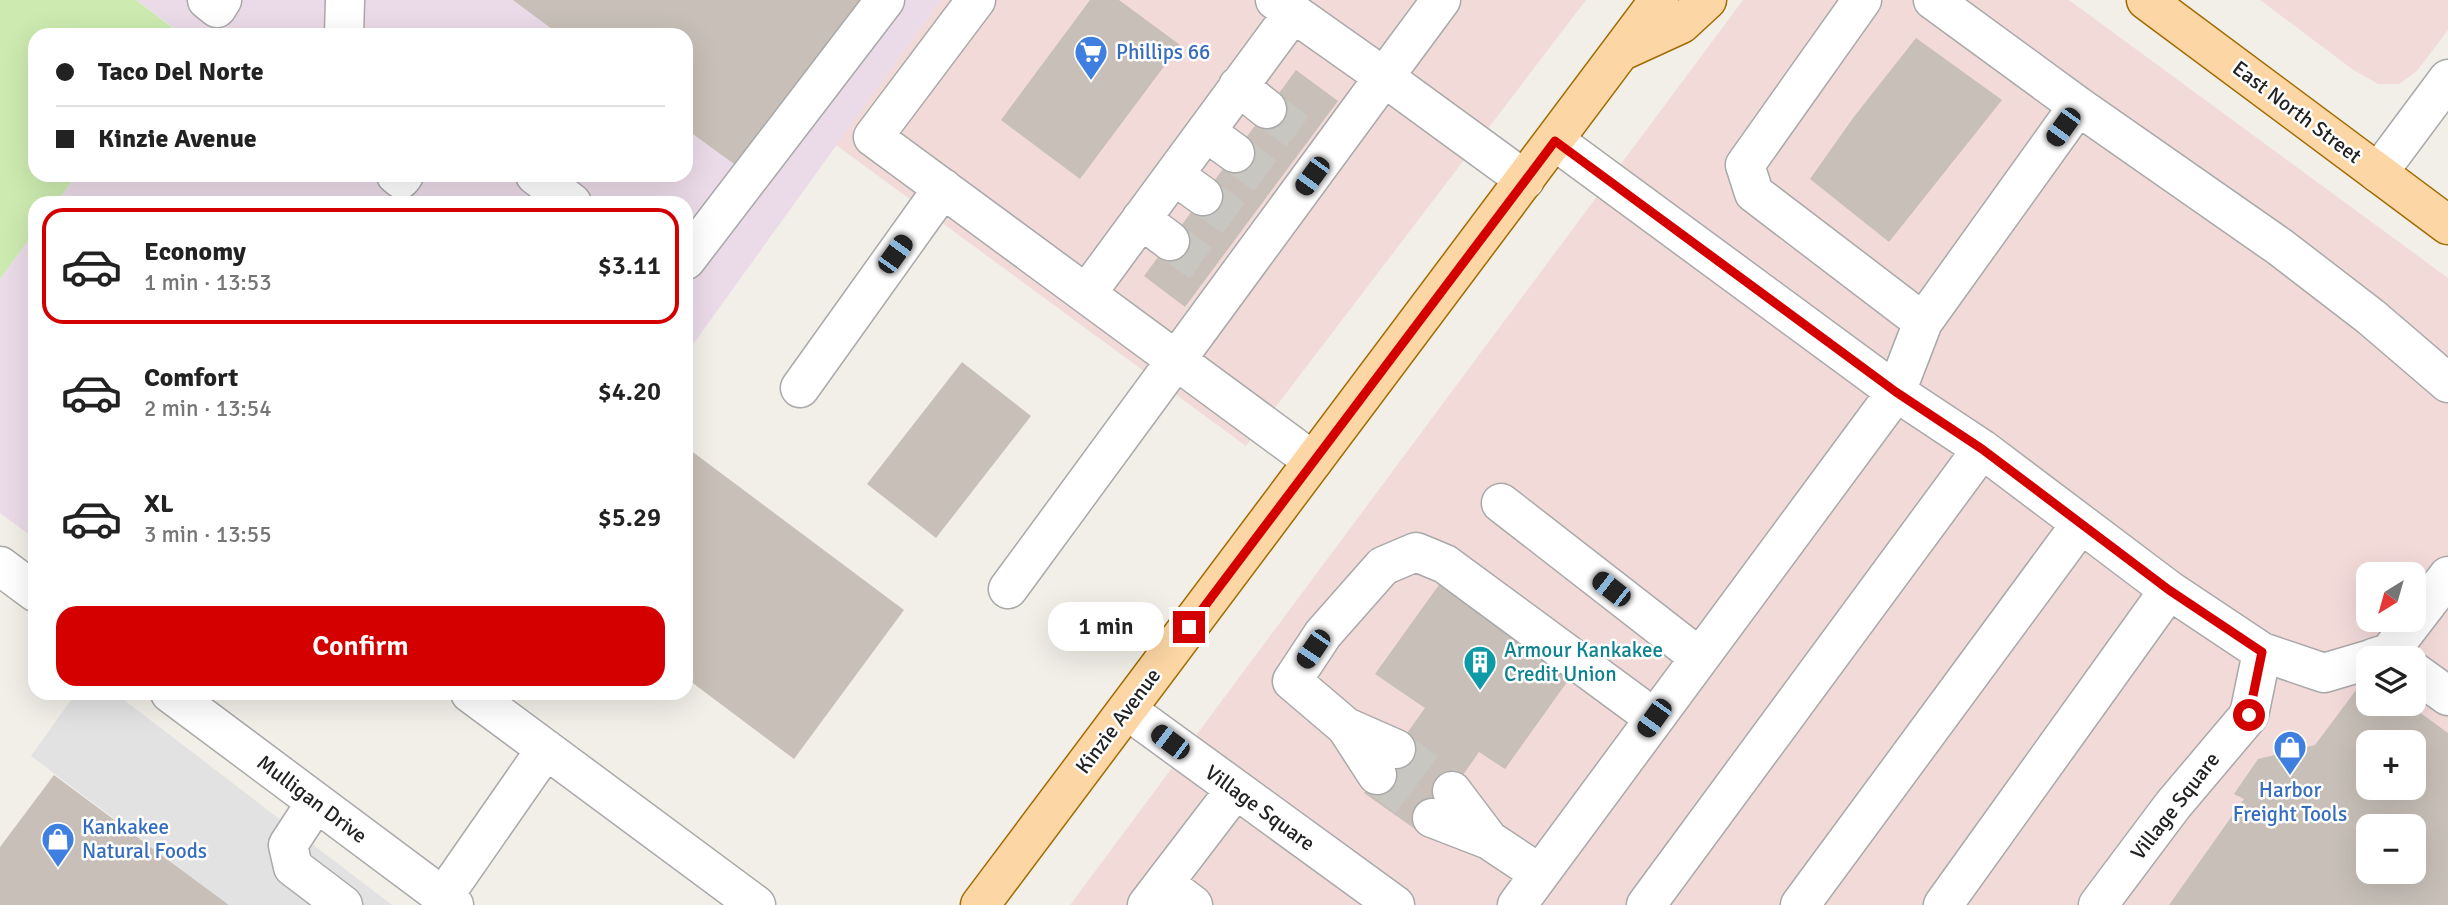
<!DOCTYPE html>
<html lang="en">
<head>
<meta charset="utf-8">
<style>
  body { margin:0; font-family:Signika,sans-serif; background:#f6f6f6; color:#222; height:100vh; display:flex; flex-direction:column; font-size:26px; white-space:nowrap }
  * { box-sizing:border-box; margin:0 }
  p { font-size:23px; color:#767676 }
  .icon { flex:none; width:38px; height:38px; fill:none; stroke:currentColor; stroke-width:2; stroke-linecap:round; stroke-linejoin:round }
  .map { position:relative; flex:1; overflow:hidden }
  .side { position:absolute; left:28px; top:196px; width:665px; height:504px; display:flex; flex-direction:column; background:#fff; border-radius:21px; box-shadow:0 7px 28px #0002 }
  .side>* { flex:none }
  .guide { position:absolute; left:28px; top:28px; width:665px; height:154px; border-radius:21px; box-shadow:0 7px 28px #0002; display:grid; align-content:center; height:154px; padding:0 28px; background:#fff }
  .needle { width:46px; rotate:217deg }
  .tools { position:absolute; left:2356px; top:562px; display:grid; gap:14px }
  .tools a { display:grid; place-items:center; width:70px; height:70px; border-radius:14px; background:#fff; box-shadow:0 7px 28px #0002; font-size:35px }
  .end { position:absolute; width:32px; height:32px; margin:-16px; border:9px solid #d40000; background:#fff; box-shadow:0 0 0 4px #fff }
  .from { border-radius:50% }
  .bubble { position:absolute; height:49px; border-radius:21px; background:#fff; box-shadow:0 7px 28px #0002; font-size:23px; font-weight:600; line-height:49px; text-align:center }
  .car { position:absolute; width:21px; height:42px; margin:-21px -10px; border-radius:9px; box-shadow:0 0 5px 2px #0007; background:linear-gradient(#222 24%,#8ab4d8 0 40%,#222 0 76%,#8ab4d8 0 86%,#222 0) }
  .guide b { display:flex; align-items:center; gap:24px; height:66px; font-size:26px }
  .guide b+b { border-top:2px solid #e0e0e0 }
  .guide i { width:18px; height:18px; background:#222 }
  ul { padding:12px 0 0; list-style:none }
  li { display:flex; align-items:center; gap:21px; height:116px; margin:0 14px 10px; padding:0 14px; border:4px solid transparent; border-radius:21px }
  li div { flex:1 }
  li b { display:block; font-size:26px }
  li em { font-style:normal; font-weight:600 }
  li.active { border-color:#d40000 }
  li>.icon { width:63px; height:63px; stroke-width:1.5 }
  .cta { display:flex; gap:14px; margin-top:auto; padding:14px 28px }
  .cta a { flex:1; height:80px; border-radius:21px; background:#d40000; color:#fff; font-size:28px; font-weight:600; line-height:80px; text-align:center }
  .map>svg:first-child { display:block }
</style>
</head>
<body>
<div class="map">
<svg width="2448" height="905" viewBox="0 0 2448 905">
  <rect width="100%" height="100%" fill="#f2efe9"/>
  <!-- commercial -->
  <path fill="#f2dad9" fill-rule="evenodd" d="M941,0H1586L1246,446L836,145Z
    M1743,0H2069L2448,278V905H1070ZM2368,574H2413V620H2368ZM2368,658H2413V704H2368ZM2368,742H2413V788H2368ZM2368,826H2413V872H2368Z
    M2260,0H2448V30L2417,71L2399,84H2378L2352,69Z"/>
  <!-- industrial -->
  <path fill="#ebdbe8" d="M136,0H941L686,354V203H56L77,175H686V35H180L181,33Z
    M35,231V539L0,513V279Z"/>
  <!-- grass -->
  <path fill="#cdebb0" d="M0,0H136L181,34L35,35V175H77L56,203H35V231L0,279Z"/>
  <!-- parking -->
  <path fill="#e2e2e2" d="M76,693H115L392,905H229L31,756Z"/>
  <!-- building -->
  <path fill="#c7bfb8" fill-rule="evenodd" d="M513,0H866L741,169L686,129V35H560Z
    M1090,0H1119L1180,45L1080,179L1001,120Z
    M1916,38L2002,100L1889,242L1810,179L1853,118Z
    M1296,70L1338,101L1185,307L1144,276Z
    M962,362L1031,416L936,538L867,484Z
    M686,447L904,610L794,759L686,678Z
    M1441,582L1572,675L1505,769L1479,752L1422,834L1364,793L1425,708L1375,674Z
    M2368,674V704H2408L2448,733V905H2169L2244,799L2234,794L2258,759L2315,745ZM2368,742H2413V788H2368ZM2368,826H2413V872H2368Z
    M54,775L152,848L229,905H0V847Z"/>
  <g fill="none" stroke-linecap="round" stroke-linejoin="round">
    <!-- minor-tunnel -->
    <path stroke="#c8c6c1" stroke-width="38" stroke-dasharray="38 19" stroke-linecap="butt" d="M1267,109L1309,140
      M1235,153L1276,184
      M1203,196L1245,226
      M1170,241L1212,271
      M1396,749L1452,791
      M1377,775L1432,818"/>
    <defs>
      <path id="minor" d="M207,0L217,8L222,0
        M976,0L873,137L1313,461
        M1275,0L1384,77L1441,0
        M1862,0L1745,165L1754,193L1923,322
        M344,35L345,0
        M1238,86L1267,109
        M2078,106L2280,247L2371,317L2448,383
        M1206,132L1235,153
        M1555,141L1896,392L1982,449L2169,590L2262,652
        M2378,173L2448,79
        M396,175L401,179L404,175
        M535,175L572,203
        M1174,175L1203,196
        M1141,219L1170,241
        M686,260L885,0
        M1087,293L1293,13
        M800,388L943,188
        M1501,503L1699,657
        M0,566L35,592
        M1008,589L1384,77L1525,180
        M2373,658L2389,653L2448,576
        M2413,671L2448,696
        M170,693L454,905
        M470,693L756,905
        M1127,710L1395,905
        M1346,727L1377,775
        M1396,749L1346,727L1292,681L1323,634L1383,566L1416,552L1445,564L1654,718
        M1452,791L1489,840
        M316,802L288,845L293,867L343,905
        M1432,818L1489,840L1540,874
        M1164,883L1193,905
        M443,897L546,749
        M1147,905L1235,790
        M1517,905L1896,392L1923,322L2078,106L1933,0
        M1646,905L1982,449
        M1800,905L2080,525
        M1943,905L2169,590
        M2098,905L2173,805L2249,715L2262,652L2324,673L2368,660"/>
      <path id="major" d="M2146,0L2448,225
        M1622,51L1681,24L1707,0
        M980,905L1659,0"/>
    </defs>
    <!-- minor casing -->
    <use href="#minor" stroke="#a9a9a9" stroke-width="41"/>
    <!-- major casing -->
    <use href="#major" stroke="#a06b00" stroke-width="41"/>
    <!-- minor -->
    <use href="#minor" stroke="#fff" stroke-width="38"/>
    <!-- major -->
    <use href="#major" stroke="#fcd6a4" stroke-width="38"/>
  </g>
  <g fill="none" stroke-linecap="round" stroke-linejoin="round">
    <!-- route -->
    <path stroke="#d40000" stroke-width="9" d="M1189,627L1555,141L1896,392L1982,449L2169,590L2262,652L2249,715"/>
  </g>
  <!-- icons -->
  <defs>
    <symbol id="supermarket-pin" viewBox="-11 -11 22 30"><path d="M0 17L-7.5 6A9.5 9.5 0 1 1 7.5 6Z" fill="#3f7fe0" stroke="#fff"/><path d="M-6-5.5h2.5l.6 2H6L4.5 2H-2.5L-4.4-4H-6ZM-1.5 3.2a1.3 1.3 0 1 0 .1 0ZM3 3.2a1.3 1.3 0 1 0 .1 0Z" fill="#fff"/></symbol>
    <symbol id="building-pin" viewBox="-11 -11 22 30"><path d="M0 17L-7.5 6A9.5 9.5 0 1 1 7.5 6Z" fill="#0f9aa8" stroke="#fff"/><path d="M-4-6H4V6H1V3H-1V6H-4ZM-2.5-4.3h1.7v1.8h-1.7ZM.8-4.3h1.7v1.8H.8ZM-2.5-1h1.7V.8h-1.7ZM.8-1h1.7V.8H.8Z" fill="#fff"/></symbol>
    <symbol id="shop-pin" viewBox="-11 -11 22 30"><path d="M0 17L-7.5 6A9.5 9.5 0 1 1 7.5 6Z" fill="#3f7fe0" stroke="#fff"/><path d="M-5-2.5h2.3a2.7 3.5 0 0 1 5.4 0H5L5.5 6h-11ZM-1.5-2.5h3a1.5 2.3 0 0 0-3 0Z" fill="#fff"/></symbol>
  </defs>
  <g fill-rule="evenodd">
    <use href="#supermarket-pin" x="1072" y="33" width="38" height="52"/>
    <use href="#building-pin" x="1461" y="643" width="38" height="52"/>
    <use href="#shop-pin" x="2271" y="728" width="38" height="52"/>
    <use href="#shop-pin" x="39" y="820" width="38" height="52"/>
  </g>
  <g text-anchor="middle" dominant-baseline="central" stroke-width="5" stroke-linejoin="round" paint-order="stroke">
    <!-- shop labels -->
    <g font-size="21" fill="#366cbe" stroke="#fff" text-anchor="start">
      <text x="1116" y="52">Phillips 66</text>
      <text x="2290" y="790" text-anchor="middle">Harbor<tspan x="2290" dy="24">Freight Tools</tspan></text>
      <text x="82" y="827">Kankakee<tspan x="82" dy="24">Natural Foods</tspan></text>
    </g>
    <!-- street labels -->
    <g font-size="21" fill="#222" stroke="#fff">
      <text transform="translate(2297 112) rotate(37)">East North Street</text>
      <text transform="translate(1118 721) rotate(-53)">Kinzie Avenue</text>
      <text transform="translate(312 799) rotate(37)">Mulligan Drive</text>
      <text transform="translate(2175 806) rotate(-52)">Village Square</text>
      <text transform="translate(1260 808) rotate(36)">Village Square</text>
    </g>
    <!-- culture labels -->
    <g font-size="21" fill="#0d838f" stroke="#fff" text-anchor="start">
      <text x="1504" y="650">Armour Kankakee<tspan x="1504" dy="24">Credit Union</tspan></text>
    </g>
  </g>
</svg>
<div class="tools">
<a><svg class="needle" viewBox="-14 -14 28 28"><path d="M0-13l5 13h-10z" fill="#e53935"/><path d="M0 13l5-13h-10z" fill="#767676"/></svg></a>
<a><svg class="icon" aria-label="layers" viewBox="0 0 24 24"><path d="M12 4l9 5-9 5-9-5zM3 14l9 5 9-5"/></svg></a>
<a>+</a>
<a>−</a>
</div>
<i class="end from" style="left:2249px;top:715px"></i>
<i class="end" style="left:1189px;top:627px"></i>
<div class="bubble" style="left:1048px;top:602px;width:116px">1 min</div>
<i class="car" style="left:2063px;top:127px;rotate:216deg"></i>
<i class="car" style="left:1312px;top:176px;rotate:216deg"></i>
<i class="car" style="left:895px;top:254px;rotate:36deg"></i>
<i class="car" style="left:1611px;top:589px;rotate:308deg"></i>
<i class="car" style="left:1313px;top:649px;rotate:214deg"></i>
<i class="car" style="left:1654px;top:718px;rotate:216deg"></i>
<i class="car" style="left:1170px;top:742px;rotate:307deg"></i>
<div class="guide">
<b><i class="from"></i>Taco Del Norte</b>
<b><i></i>Kinzie Avenue</b>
</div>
<section class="side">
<ul>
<li class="active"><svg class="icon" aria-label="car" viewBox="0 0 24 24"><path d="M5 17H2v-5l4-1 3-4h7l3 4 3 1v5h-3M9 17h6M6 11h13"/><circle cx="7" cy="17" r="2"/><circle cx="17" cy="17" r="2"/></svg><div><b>Economy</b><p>1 min · 13:53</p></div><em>$3.11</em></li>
<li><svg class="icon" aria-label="car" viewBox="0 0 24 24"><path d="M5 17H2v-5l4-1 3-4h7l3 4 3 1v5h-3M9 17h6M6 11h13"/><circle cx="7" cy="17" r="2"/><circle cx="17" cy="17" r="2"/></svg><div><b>Comfort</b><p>2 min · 13:54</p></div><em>$4.20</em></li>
<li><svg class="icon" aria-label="car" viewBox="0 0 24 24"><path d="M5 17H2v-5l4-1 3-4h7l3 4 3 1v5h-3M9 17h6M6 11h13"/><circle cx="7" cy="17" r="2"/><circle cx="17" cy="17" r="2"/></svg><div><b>XL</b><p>3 min · 13:55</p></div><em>$5.29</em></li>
</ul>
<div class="cta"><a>Confirm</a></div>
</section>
</div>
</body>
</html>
